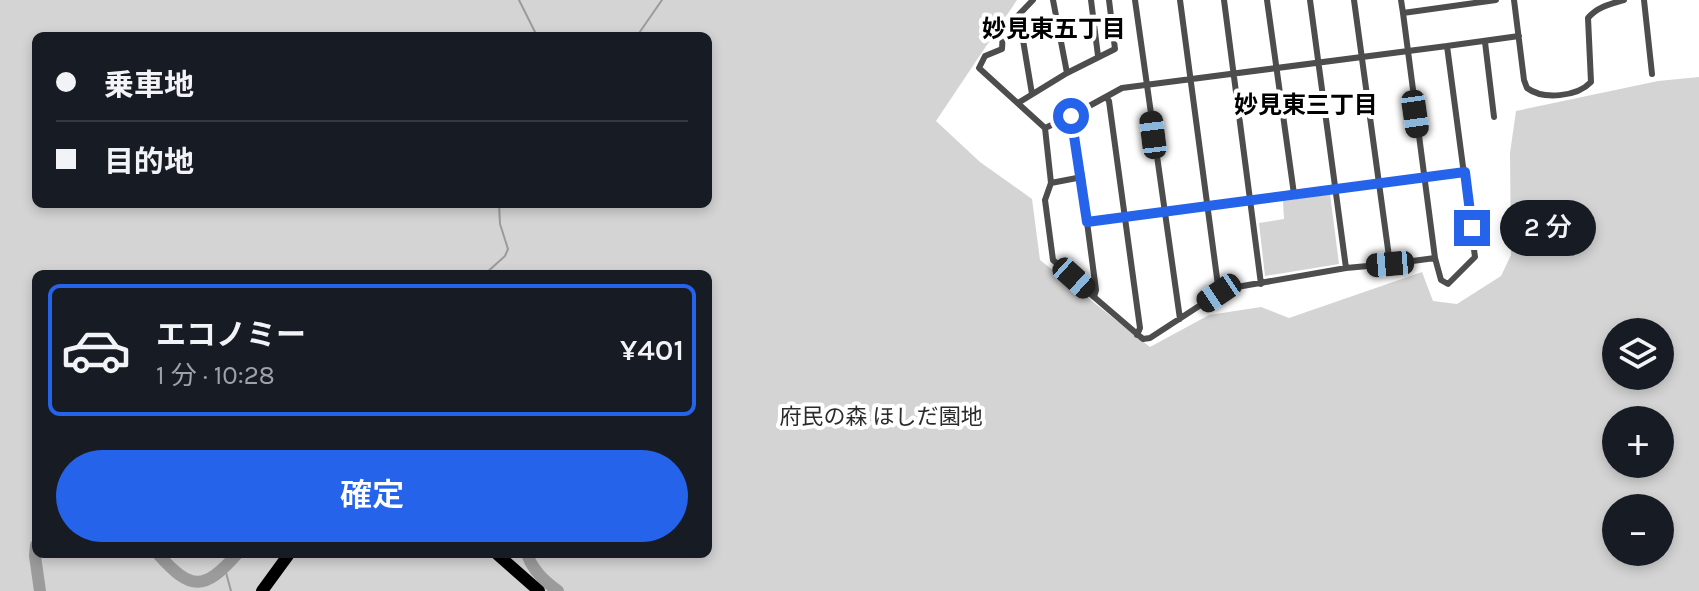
<!DOCTYPE html>
<html lang="ja">
<head>
<meta charset="utf-8">
<style>
  body { margin:0; font-family:Karla,"Noto Sans JP",sans-serif; background:#20242c; color:#f1f3f6; height:100vh; display:flex; flex-direction:column; font-size:30px; white-space:nowrap }
  * { box-sizing:border-box; margin:0 }
  p { font-size:26px; color:#9ea1a6 }
  .icon { flex:none; width:44px; height:44px; fill:none; stroke:currentColor; stroke-width:2; stroke-linecap:round; stroke-linejoin:round }
  .map { position:relative; flex:1; overflow:hidden }
  .drawer { position:absolute; left:32px; top:270px; width:680px; height:288px; display:flex; flex-direction:column; background:#171b24; border-radius:12px; box-shadow:0 4px 12px #0003 }
  .drawer>* { flex:none }
  .banner { position:absolute; left:32px; top:32px; width:680px; height:176px; border-radius:12px; box-shadow:0 4px 12px #0003; display:grid; align-content:center; height:176px; padding:0 24px; background:#171b24 }
  .tools { position:absolute; left:1602px; top:318px; display:grid; gap:16px }
  .tools a { display:grid; place-items:center; width:72px; height:72px; border-radius:50%; background:#171b24; box-shadow:0 4px 12px #0003; font-size:40px }
  .end { position:absolute; width:36px; height:36px; margin:-18px; border:10px solid #2563eb; background:#fff; box-shadow:0 0 0 4px #fff }
  .from { border-radius:50% }
  .bubble { position:absolute; height:56px; border-radius:28px; background:#171b24; box-shadow:0 4px 12px #0003; font-size:26px; font-weight:600; line-height:56px; text-align:center }
  .car { position:absolute; width:24px; height:48px; margin:-24px -12px; border-radius:10px; box-shadow:0 0 6px 2px #0007; background:linear-gradient(#222 24%,#8ab4d8 0 40%,#222 0 76%,#8ab4d8 0 86%,#222 0) }
  .banner b { display:flex; align-items:center; gap:28px; height:76px; font-size:30px }
  .banner b+b { border-top:2px solid #363941 }
  .banner i { width:20px; height:20px; background:#f1f3f6 }
  ul { padding:14px 0 0; list-style:none }
  li { display:flex; align-items:center; gap:24px; height:132px; margin:0 16px 12px; padding:0 8px; border:4px solid transparent; border-radius:12px }
  li div { flex:1 }
  li b { display:block; font-size:30px }
  li em { font-style:normal; font-weight:600 }
  li.selected { border-color:#2563eb }
  li>.icon { width:72px; height:72px; stroke-width:1.5 }
  .primary-button { display:flex; gap:16px; margin-top:auto; padding:16px 24px }
  .primary-button a { flex:1; height:92px; border-radius:48px; background:#2563eb; color:#fff; font-size:32px; font-weight:600; line-height:92px; text-align:center }
  .map>svg:first-child { display:block }
</style>
</head>
<body>
<div class="map">
<svg width="1699" height="591" viewBox="0 0 1699 591">
  <rect width="100%" height="100%" fill="#fff"/>
  <!-- green -->
  <path fill="#d4d4d4" fill-rule="evenodd" d="M0,0H1017L936,121L980,162L1032,199L1040,260L1150,347L1209,315L1261,307L1289,318L1422,272L1433,301L1457,304L1501,276L1511,255L1510,153L1516,111L1658,81L1699,77V591H0ZM36,36H708V204H36ZM36,274H708V554H36ZM1616,332H1660V376H1616ZM1616,420H1660V464H1616ZM1616,508H1660V552H1616Z
    M1330,194L1339,264L1265,276L1259,223L1284,219L1283,201Z"/>
  <g fill="none" stroke-linecap="round" stroke-linejoin="round">
    <!-- stream -->
    <path stroke="#9b9b9b" stroke-width="2" d="M519,0L537,36
      M637,36L662,0
      M485,274L505,256L508,249L500,224L499,204
      M225,569L231,591"/>
    <!-- river -->
    <path stroke="#9b9b9b" stroke-width="12" d="M36,545L35,556L40,591
      M158,554C191,591 204,591 237,554
      M527,554C532,569 545,582 558,591"/>
    <!-- street -->
    <path stroke="#4d4d4d" stroke-width="6" d="M1033,0L1003,31L1002,49L985,56L979,68L1045,128L1051,183L1045,200L1053,260L1094,297
      M1053,0L1067,73
      M1091,0L1098,56
      M1135,0L1180,319
      M1180,0L1219,293
      M1224,0L1261,284
      M1267,0L1294,194
      M1310,0L1346,268
      M1354,0L1390,264L1435,258L1441,280L1448,284L1475,257L1447,46L1519,36
      M1401,0L1403,13
      M1514,0L1524,80L1527,88C1543,100 1577,97 1591,82L1588,18C1597,7 1610,4 1624,0
      M1644,0L1652,74
      M1019,16L1032,94
      M1485,42L1494,117
      M1106,97L1109,101L1140,328L1137,335
      M1018,103L1067,73L1115,49L1109,0
      M1071,116L1122,88L1447,46
      M1045,128L1071,116L1082,177
      M1051,183L1082,177L1087,222
      M1435,258L1403,13L1496,0
      M1390,264L1346,268L1231,288L1219,293L1150,338L1143,339L1094,297L1096,290L1087,222L1465,172"/>
    <!-- highway -->
    <path stroke="#000" stroke-width="12" d="M497,554L539,591
      M262,591L289,554"/>
  </g>
  <g fill="none" stroke-linecap="round" stroke-linejoin="round">
    <!-- route -->
    <path stroke="#2563eb" stroke-width="10" d="M1071,116L1087,222L1465,172L1472,228"/>
  </g>
  <g text-anchor="middle" dominant-baseline="central" stroke-width="8" stroke-linejoin="round" paint-order="stroke">
    <!-- park labels -->
    <g font-size="22" fill="#2b2b2b" stroke="#fff">
      <text x="881" y="417">府民の森 ほしだ園地</text>
    </g>
    <!-- neighbourhood labels -->
    <g font-size="24" font-weight="bold" fill="#000" stroke="#fff">
      <text x="1054" y="29">妙見東五丁目</text>
      <text x="1306" y="105">妙見東三丁目</text>
    </g>
  </g>
</svg>
<div class="tools">
<a><svg class="icon" aria-label="layers" viewBox="0 0 24 24"><path d="M12 4l9 5-9 5-9-5zM3 14l9 5 9-5"/></svg></a>
<a>+</a>
<a>−</a>
</div>
<i class="end from" style="left:1071px;top:116px"></i>
<i class="end" style="left:1472px;top:228px"></i>
<div class="bubble" style="left:1500px;top:200px;width:96px">2 分</div>
<i class="car" style="left:1415px;top:114px;rotate:172deg"></i>
<i class="car" style="left:1153px;top:135px;rotate:353deg"></i>
<i class="car" style="left:1390px;top:264px;rotate:265deg"></i>
<i class="car" style="left:1074px;top:278px;rotate:132deg"></i>
<i class="car" style="left:1219px;top:293px;rotate:236deg"></i>
<div class="banner">
<b><i class="from"></i>乗車地</b>
<b><i></i>目的地</b>
</div>
<section class="drawer">
<ul>
<li class="selected"><svg class="icon" aria-label="car" viewBox="0 0 24 24"><path d="M5 17H2v-5l4-1 3-4h7l3 4 3 1v5h-3M9 17h6M6 11h13"/><circle cx="7" cy="17" r="2"/><circle cx="17" cy="17" r="2"/></svg><div><b>エコノミー</b><p>1 分 · 10:28</p></div><em>¥401</em></li>
</ul>
<div class="primary-button"><a>確定</a></div>
</section>
</div>
</body>
</html>
